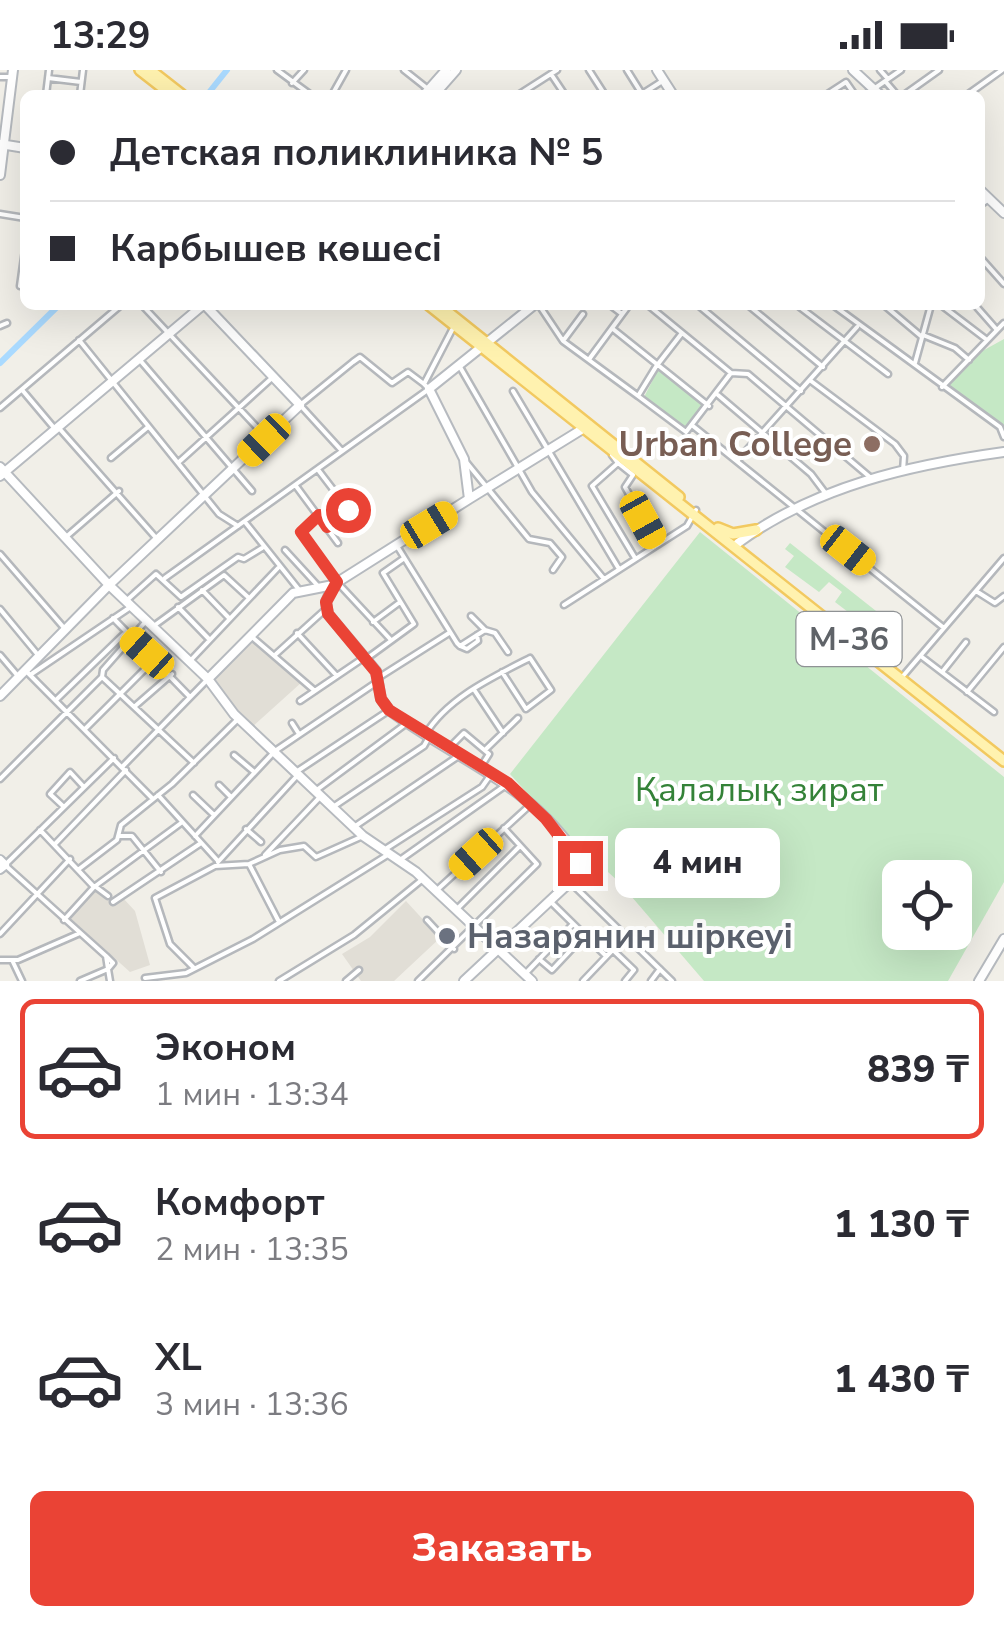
<!DOCTYPE html>
<html lang="ru">
<head>
<meta charset="utf-8">
<style>
  body { margin:0; font-family:"Nunito Sans",sans-serif; background:#f2f2f3; color:#2b2b33; height:100vh; display:flex; flex-direction:column; font-size:38px; white-space:nowrap }
  * { box-sizing:border-box; margin:0 }
  p { font-size:32px; color:#7c7c81 }
  .icon { flex:none; width:55px; height:55px; fill:none; stroke:currentColor; stroke-width:2; stroke-linecap:round; stroke-linejoin:round }
  .map { position:relative; height:911px; overflow:hidden }
  .drawer { display:flex; flex-direction:column; background:#fff; flex:1 }
  .drawer>* { flex:none }
  .guide { position:absolute; left:20px; top:20px; width:965px; height:220px; border-radius:15px; box-shadow:0 10px 40px #0002; display:grid; align-content:center; height:220px; padding:0 30px; background:#fff }
  .fabs { position:absolute; left:882px; top:790px; display:grid; gap:20px }
  .fabs a { display:grid; place-items:center; width:90px; height:90px; border-radius:15px; background:#fff; box-shadow:0 10px 40px #0002; font-size:50px }
  .end { position:absolute; width:45px; height:45px; margin:-22px; border:12px solid #ea4335; background:#fff; box-shadow:0 0 0 5px #fff }
  .from { border-radius:50% }
  .bubble { position:absolute; height:70px; border-radius:15px; background:#fff; box-shadow:0 10px 40px #0002; font-size:32px; font-weight:800; line-height:70px; text-align:center }
  .car { position:absolute; width:30px; height:60px; margin:-30px -15px; border-radius:12px; box-shadow:0 0 8px 2px #0007; background:linear-gradient(#f5c518 24%,#345 0 40%,#f5c518 0 76%,#345 0 86%,#f5c518 0) }
  .guide b { display:flex; align-items:center; gap:35px; height:95px; font-size:38px }
  .guide b+b { border-top:2px solid #e1e1e2 }
  .guide i { width:25px; height:25px; background:#2b2b33 }
  ul { padding:18px 0 0; list-style:none }
  li { display:flex; align-items:center; gap:30px; height:140px; margin:0 20px 15px; padding:0 10px; border:5px solid transparent; border-radius:15px }
  li div { flex:1 }
  li b { display:block; font-size:38px }
  li em { font-style:normal; font-weight:800 }
  li.active { border-color:#ea4335 }
  li>.icon { width:90px; height:90px; stroke-width:1.5 }
  .action { display:flex; gap:20px; margin-top:auto; padding:20px 30px }
  .action a { flex:1; height:115px; border-radius:15px; background:#ea4335; color:#fff; font-size:40px; font-weight:800; line-height:115px; text-align:center }
  .status { display:flex; justify-content:space-between; align-items:center; height:70px; padding:0 50px; background:#fff; direction:ltr }
  .status svg { height:28px; fill:currentColor }
  .map>svg:first-child { display:block }
</style>
</head>
<body>
<div class="status"><b>13:29</b><svg viewBox="0 0 49 12"><path d="M0 12V9h3v3zM5 12V6h3v6zM10 12V3h3v9zM15 12V0h3v12zM26 1h20v11H26zM47 4h2v5h-2z"/></svg></div>
<div class="map">
<svg width="1004" height="911" viewBox="0 0 1004 911">
  <rect width="100%" height="100%" fill="#f1efe8"/>
  <!-- education -->
  <path fill="#e1ded6" d="M253,568L302,612L252,657L213,610Z
    M95,818L113,835L123,828L135,841L150,895L130,902L70,848Z
    M406,831L440,868L394,911H361L342,884L370,867Z"/>
  <!-- green -->
  <path fill="#c5e8c5" fill-rule="evenodd" d="M1004,269V365L999,354L947,318L977,284Z
    M658,300L704,336L684,360L643,329Z
    M700,462L1004,707V812L948,911H704L619,812L586,782L582,784L510,704ZM900,808H955V862H900Z
    M790,473L890,552L878,565L835,532L842,522L829,512L819,522L785,497L794,486L785,479Z"/>
  <g fill="none" stroke-linecap="round" stroke-linejoin="round">
    <!-- river -->
    <path stroke="#aadaff" stroke-width="6" d="M207,25L227,0
      M0,293L59,235"/>
    <defs>
      <path id="street" d="M277,0L311,25
        M404,0L428,19
        M589,0L605,25
        M627,0L642,24
        M880,0L888,9
        M551,4L565,25
        M0,7H12
        M48,8L81,12
        M885,11L897,25
        M292,13L304,0
        M642,24L664,10
        M46,25L49,0
        M80,25L83,0
        M332,25L346,0
        M518,25L557,0
        M826,25L846,12L855,25
        M865,25L901,0
        M904,25L939,0
        M967,25L1002,0
        M980,135L989,129
        M0,144L25,148
        M980,187L1004,214
        M20,216L25,180
        M142,235L266,367
        M539,235L563,271L638,326L657,295
        M610,235L622,244
        M648,235L731,303
        M698,235L801,321
        M748,235L823,297
        M797,235L888,304
        M833,235L1000,357L1004,367
        M884,235L922,267
        M941,235L987,270
        M975,235L997,260
        M0,256L7,253
        M613,259L709,336
        M923,265L955,278L969,290
        M79,270L219,444L238,456
        M563,271L583,244
        M590,288L629,235
        M139,289L252,421
        M915,293L931,235
        M658,294L682,263
        M460,297L532,422L604,509
        M731,303L748,304L871,408
        M811,311L895,374L904,386L903,401
        M942,317L1004,253
        M23,321L55,359
        M513,321L619,499
        M718,325L811,404L826,424
        M638,326L686,362L731,303
        M0,338L121,235
        M693,356L944,558
        M58,357L157,469
        M342,381L300,335L353,292L360,287L392,313L408,302L424,314
        M612,385L618,393L592,416L635,488
        M111,388L148,357
        M180,391L273,307
        M737,391L857,257
        M467,393L529,469L550,473L562,487L553,500
        M618,393L633,405L625,417L657,474
        M319,401L348,439L327,457
        M296,416L338,473
        M319,445L301,462L337,512L391,570
        M245,452L300,521
        M66,467L119,421
        M397,476L457,573L460,576L485,560L495,563L508,582
        M285,480L318,516
        M0,484L65,559
        M165,508L429,319L424,314L452,260
        M202,520L229,548
        M976,521L995,533L1004,526
        M126,531L156,504L181,527L238,487L244,489L262,478
        M564,535L687,456L696,440
        M178,537L209,569
        M0,539L38,585
        M471,546L485,560
        M113,548L190,627
        M147,550L103,600L102,607L194,693
        M373,552L400,532
        M155,555L224,505L249,528
        M297,563L337,606
        M251,566L315,621
        M460,576L467,579L478,571L477,565
        M276,584L327,538
        M0,585L17,605
        M922,587L994,642
        M366,589L414,554L383,503L403,489
        M190,591L278,498
        M25,600L152,728
        M943,601L966,572
        M30,605L132,536
        M903,606L1004,488
        M378,608L449,563
        M475,621L503,663
        M967,622L1004,577
        M56,630L124,564
        M300,631L362,589
        M134,637L172,604
        M292,653L299,664
        M85,659L155,589
        M425,665C447,628 493,607 530,588L551,620L526,639L502,602
        M450,677L464,663L489,684L482,695
        M485,680L518,648
        M234,685L253,701
        M123,696L207,610
        M296,702L388,641
        M0,709L102,607
        M219,715L231,727
        M318,719L407,653
        M158,725L218,791
        M193,725L214,745
        M64,737L50,724L70,702L83,716
        M333,737L424,676L429,667
        M354,757L457,687
        M246,759L261,772
        M40,760L94,817
        M119,766H132L161,802
        M195,766L275,681L377,612
        M55,774L126,700
        M387,778L482,717L489,707
        M265,785L320,727
        M400,790L506,715
        M218,792L296,707
        M249,794L278,850
        M79,799L117,770L121,755L172,714L237,650
        M570,812L672,911
        M96,817L108,826
        M437,820L529,736
        M550,831L606,886
        M113,832L201,773
        M456,840L520,776
        M64,850L94,817L181,753
        M427,850L454,879
        M0,864L70,789
        M613,880L634,900L625,911
        M106,886L5,795L114,688
        M106,886L113,893L108,899Z
        M539,889L552,900L585,865
        M0,890H18L80,863
        M12,890L22,911
        M193,897L170,874L155,828L215,796L249,794L280,780L304,776L316,787L363,766
        M525,904L573,854
        M145,908L186,903L253,869L389,784
        M80,911L108,899L110,911
        M279,911L354,865L424,808
        M346,911L359,900
        M418,911L537,794L504,758
        M583,911L626,866
        M651,911L660,899"/>
      <path id="secondary" d="M657,0L673,25
        M853,0L880,25
        M424,25L446,0
        M434,25L456,0
        M0,74L25,78
        M0,105L13,0
        M980,120L1004,143
        M0,397L109,515L208,609L234,644L363,766L416,802L532,911
        M0,406L203,235
        M469,429L589,355
        M738,473C816,416 910,395 1004,382
        M333,515L326,532L328,544L376,601L381,629L389,640C458,692 530,712 580,790V798L570,812L464,911
        M208,609L293,523L333,515L469,429L464,389L429,319L534,235
        M0,626L109,515L300,335L205,235
        M0,790L5,795L0,799
        M979,911L1004,869"/>
      <path id="primary" d="M140,0L172,25
        M150,0L182,25
        M429,235L1004,691
        M439,235L679,427
        M718,458L733,464L756,460"/>
    </defs>
    <!-- street casing -->
    <use href="#street" stroke="#b5b8bc" stroke-width="9"/>
    <!-- secondary casing -->
    <use href="#secondary" stroke="#b6babf" stroke-width="12"/>
    <!-- primary casing -->
    <use href="#primary" stroke="#f2c960" stroke-width="14"/>
    <!-- street -->
    <use href="#street" stroke="#fff" stroke-width="4"/>
    <!-- secondary -->
    <use href="#secondary" stroke="#fff" stroke-width="8"/>
    <!-- primary -->
    <use href="#primary" stroke="#fff2af" stroke-width="9"/>
  </g>
  <g fill="none" stroke-linecap="round" stroke-linejoin="round">
    <!-- route -->
    <path stroke="#ea4335" stroke-width="12" d="M348,440L327,457L319,445L301,462L337,512L326,532L328,544L376,602L381,629L389,640L508,713L546,749L580,793"/>
  </g>
  <!-- markers -->
  <circle fill="#8d6e63" stroke="#fff" stroke-width="4" cx="872" cy="374" r="10"/>
  <circle fill="#6b7280" stroke="#fff" stroke-width="4" cx="447" cy="866" r="10"/>
  <g text-anchor="middle" dominant-baseline="central" stroke-width="8" stroke-linejoin="round" paint-order="stroke">
    <!-- shield labels -->
    <rect fill="#fff" stroke="#8f9295" stroke-width="2.5" x="796.5" y="542" width="105" height="54" rx="8"/>
    <g font-size="32" font-weight="bold" fill="#5f6368">
      <text x="849" y="569">M-36</text>
    </g>
    <!-- education labels -->
    <g font-size="35" font-weight="bold" fill="#785e54" stroke="#fff" text-anchor="end">
      <text x="852" y="374">Urban College</text>
    </g>
    <!-- park labels -->
    <g font-size="35" fill="#348238" stroke="#fff">
      <text x="759" y="719">Қалалық зират</text>
    </g>
    <!-- worship labels -->
    <g font-size="35" font-weight="bold" fill="#5b616d" stroke="#fff" text-anchor="start">
      <text x="467" y="866">Назарянин шіркеуі</text>
    </g>
  </g>
</svg>
<div class="fabs">
<a><svg class="icon" aria-label="locate" viewBox="0 0 24 24"><circle cx="12" cy="12" r="6"/><path d="M12 2v4M12 18v4M2 12h4M18 12h4"/></svg></a>
</div>
<i class="end from" style="left:348px;top:440px"></i>
<i class="end" style="left:580px;top:793px"></i>
<div class="bubble" style="left:615px;top:758px;width:165px">4 мин</div>
<i class="car" style="left:264px;top:370px;rotate:226deg"></i>
<i class="car" style="left:643px;top:450px;rotate:151deg"></i>
<i class="car" style="left:429px;top:455px;rotate:59deg"></i>
<i class="car" style="left:848px;top:480px;rotate:128deg"></i>
<i class="car" style="left:147px;top:583px;rotate:312deg"></i>
<i class="car" style="left:476px;top:784px;rotate:228deg"></i>
<div class="guide">
<b><i class="from"></i>Детская поликлиника № 5</b>
<b><i></i>Карбышев көшесі</b>
</div>
</div>
<section class="drawer">
<ul>
<li class="active"><svg class="icon" aria-label="car" viewBox="0 0 24 24"><path d="M5 17H2v-5l4-1 3-4h7l3 4 3 1v5h-3M9 17h6M6 11h13"/><circle cx="7" cy="17" r="2"/><circle cx="17" cy="17" r="2"/></svg><div><b>Эконом</b><p>1 мин · 13:34</p></div><em>839 ₸</em></li>
<li><svg class="icon" aria-label="car" viewBox="0 0 24 24"><path d="M5 17H2v-5l4-1 3-4h7l3 4 3 1v5h-3M9 17h6M6 11h13"/><circle cx="7" cy="17" r="2"/><circle cx="17" cy="17" r="2"/></svg><div><b>Комфорт</b><p>2 мин · 13:35</p></div><em>1 130 ₸</em></li>
<li><svg class="icon" aria-label="car" viewBox="0 0 24 24"><path d="M5 17H2v-5l4-1 3-4h7l3 4 3 1v5h-3M9 17h6M6 11h13"/><circle cx="7" cy="17" r="2"/><circle cx="17" cy="17" r="2"/></svg><div><b>XL</b><p>3 мин · 13:36</p></div><em>1 430 ₸</em></li>
</ul>
<div class="action"><a>Заказать</a></div>
</section>
</body>
</html>
